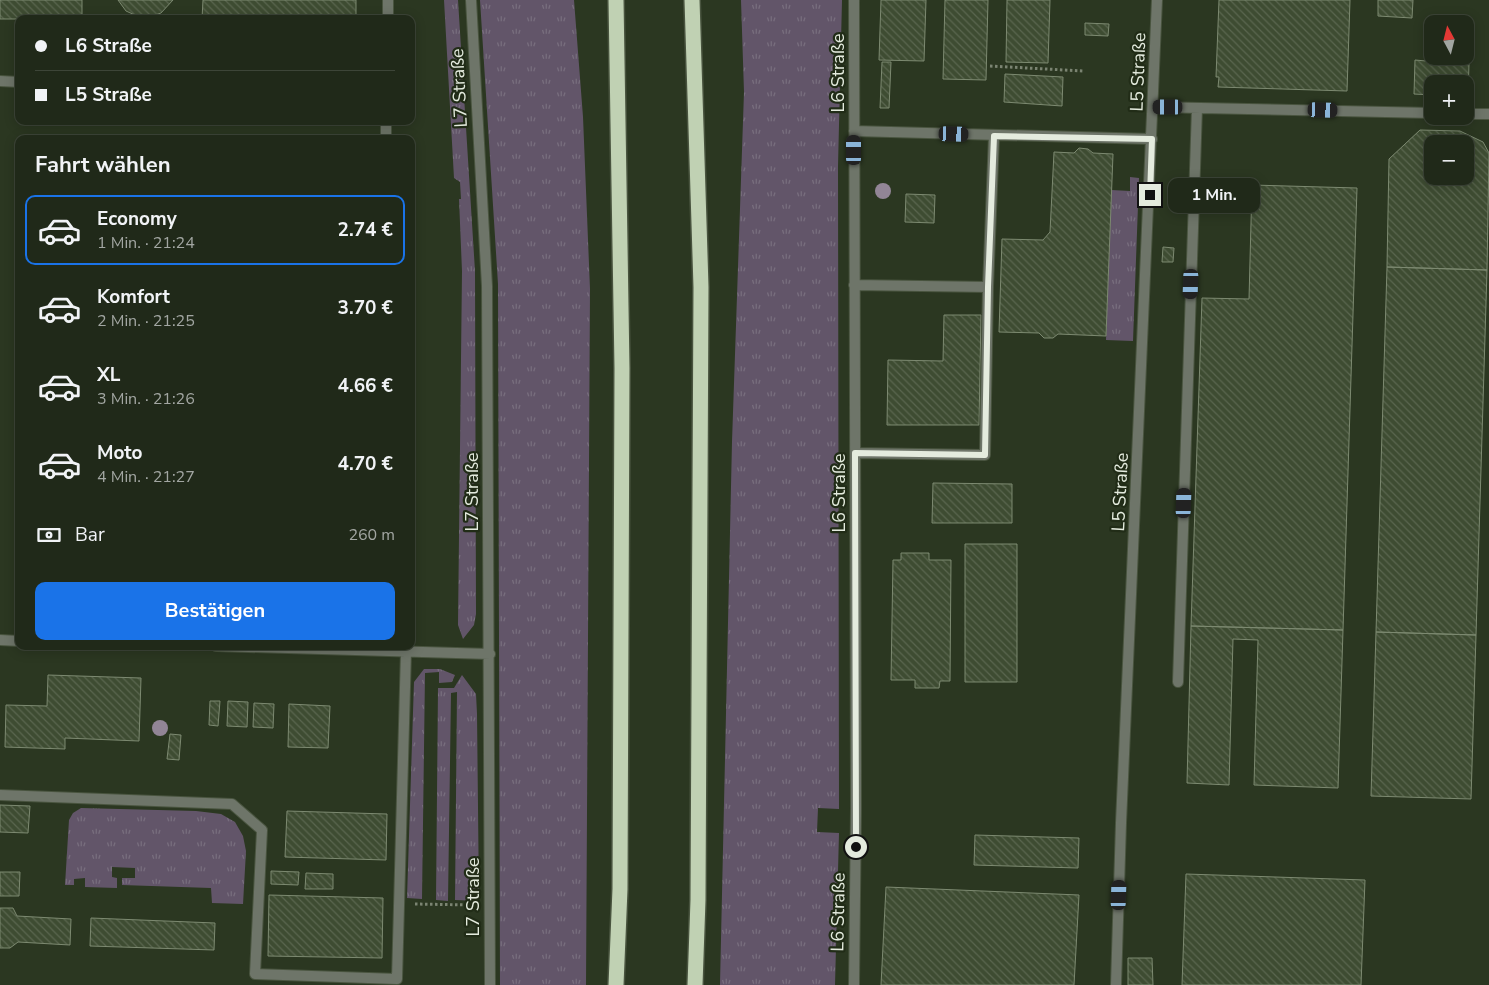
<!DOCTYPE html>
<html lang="de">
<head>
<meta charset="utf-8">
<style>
  body { margin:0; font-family:"Nunito Sans",sans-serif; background:#2d3526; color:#f1f3f6; height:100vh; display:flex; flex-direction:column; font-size:19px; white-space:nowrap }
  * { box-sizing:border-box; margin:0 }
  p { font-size:16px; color:#a2a6a2 }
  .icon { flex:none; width:28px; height:28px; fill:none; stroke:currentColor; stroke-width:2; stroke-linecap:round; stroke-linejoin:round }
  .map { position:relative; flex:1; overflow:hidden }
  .panel { position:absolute; left:15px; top:135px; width:400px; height:515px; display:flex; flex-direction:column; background:#202919; border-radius:10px; box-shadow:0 2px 12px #0003,0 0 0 1px #3d4538 }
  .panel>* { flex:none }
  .banner { position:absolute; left:15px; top:15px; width:400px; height:110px; border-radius:10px; box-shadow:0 2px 12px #0003,0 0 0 1px #3d4538; display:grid; align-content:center; height:110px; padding:0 20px; background:#202919 }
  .needle { width:32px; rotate:353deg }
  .fabs { position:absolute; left:1424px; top:15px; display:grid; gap:10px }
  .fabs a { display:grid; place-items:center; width:50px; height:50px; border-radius:10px; background:#202919; box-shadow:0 2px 12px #0003,0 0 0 1px #3d4538; font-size:25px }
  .end { position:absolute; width:22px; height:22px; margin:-11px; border:6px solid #e4ebde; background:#111; box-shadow:0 0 0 2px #111 }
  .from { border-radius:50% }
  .bubble { position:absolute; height:35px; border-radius:10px; background:#202919; box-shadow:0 2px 12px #0003,0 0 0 1px #3d4538; font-size:16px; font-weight:700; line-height:35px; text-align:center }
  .car { position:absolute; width:15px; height:30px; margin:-15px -8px; border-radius:6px; box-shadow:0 0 4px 1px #0007; background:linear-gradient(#222 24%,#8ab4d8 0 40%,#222 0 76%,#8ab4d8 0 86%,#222 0) }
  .banner b { display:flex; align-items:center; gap:18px; height:48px; font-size:19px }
  .banner b+b { border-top:1px solid #3d4538 }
  .banner i { width:12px; height:12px; background:#f1f3f6 }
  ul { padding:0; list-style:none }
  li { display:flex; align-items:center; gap:15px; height:70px; margin:0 10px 8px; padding:0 10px; border:2px solid transparent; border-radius:10px }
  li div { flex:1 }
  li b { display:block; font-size:19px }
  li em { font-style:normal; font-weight:700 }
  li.selected { border-color:#1a73e8 }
  li>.icon { width:45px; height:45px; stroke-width:1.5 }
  h2 { padding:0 20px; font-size:22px; line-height:60px }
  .pay { display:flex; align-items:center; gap:12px; height:55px; padding:0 20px; font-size:19px }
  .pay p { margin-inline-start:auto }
  .action { display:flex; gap:10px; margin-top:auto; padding:10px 20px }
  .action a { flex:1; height:58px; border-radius:10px; background:#1a73e8; color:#fff; font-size:20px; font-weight:700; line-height:58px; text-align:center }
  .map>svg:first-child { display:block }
</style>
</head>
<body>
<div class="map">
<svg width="1489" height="985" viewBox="0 0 1489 985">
  <defs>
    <pattern id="grass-tufts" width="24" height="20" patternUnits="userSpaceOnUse" patternTransform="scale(1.25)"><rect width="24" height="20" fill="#625569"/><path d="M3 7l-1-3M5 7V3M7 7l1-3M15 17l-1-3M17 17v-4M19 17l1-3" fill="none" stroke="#786e7e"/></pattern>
    <pattern id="building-back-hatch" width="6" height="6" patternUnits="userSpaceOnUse" patternTransform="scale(1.25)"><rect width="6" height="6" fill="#3e4c32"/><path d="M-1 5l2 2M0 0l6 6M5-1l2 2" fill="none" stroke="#5a664f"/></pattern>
  </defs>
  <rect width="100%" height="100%" fill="#2b3721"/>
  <!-- grass -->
  <path fill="url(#grass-tufts)" d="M444,0H458L475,271L476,614L474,625L463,639L458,625L462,271L459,199H461L460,182L454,178Z
    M480,0H574L583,117L590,289L586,985H500L498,284Z
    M741,0H842L838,166L839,809L818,808L817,832L839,833L835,985H720L732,442L744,92Z
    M1130,177L1139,178L1133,341L1106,340L1111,190L1130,191Z
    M424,669H440L455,675L452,682L439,683V672L425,673L422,899L407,898L414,682Z
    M462,675L476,694L477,714L479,901L455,900L457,692L451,693L448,901L436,900L438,688H454Z
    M81,808L196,811L221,814L235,822L243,836L246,851L243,904L212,903L211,888L122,885V878H135V868L112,867V877L117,878V888L85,887V878L74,879V885H65L69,820L73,813Z"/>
  <!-- building -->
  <path fill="url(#building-back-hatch)" stroke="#7d8a71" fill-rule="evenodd" d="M0,0H82V19H0Z
    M118,0H173L161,13L149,17L137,16L126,11Z
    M203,0H356V19H202Z
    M881,0H926L924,61L879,60Z
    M945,0H988L986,80L943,79Z
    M1007,0H1050L1048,63L1006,62Z
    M1219,0H1350L1347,91L1218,87L1219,77H1216Z
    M1378,0H1413L1412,18L1378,16Z
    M1085,23L1109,24L1108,36L1085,35Z
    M1427,30H1432V56H1465V31L1470,32L1468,96H1465V84H1432V95L1414,94L1415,60L1426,61Z
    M882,62H891L889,108H880Z
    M1005,74L1063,77L1062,106L1004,102Z
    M1420,130L1460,131L1483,142L1489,153L1487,270L1387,267L1389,159ZM1432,144H1465V176H1432Z
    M1079,148L1088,149L1093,153L1113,154L1106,336L1058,334L1053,338H1044L1039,333L999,332L1002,239L1043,240L1050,232L1054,152L1074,153Z
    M1252,185L1357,188L1343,630L1191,626L1202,298L1249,299Z
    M906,194L935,195L934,223L905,222Z
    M1163,247L1174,248L1173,262H1162Z
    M1387,267L1487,270L1476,635L1376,632Z
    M944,315H981L979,425H887L888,360L943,361Z
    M933,483L1012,484V523H932Z
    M965,544H1017V682H965Z
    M901,553H929V560H951L950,681H940L939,688H915V680H891L893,560H901Z
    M1191,626L1343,630L1338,788L1254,785L1258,640L1233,639L1229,785L1187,783Z
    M1376,632L1476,635L1471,799L1371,796Z
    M48,675L141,678L139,741L65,738V749L5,747L6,705L47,706Z
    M210,701H220L218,726L209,725Z
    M228,701L248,702L247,727L227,726Z
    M254,703L274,704L273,728L253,727Z
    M289,704L330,706L328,748L288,747Z
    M170,734L181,735L179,760L167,759Z
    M0,805L30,806L28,833L0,832Z
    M287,811L387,814L386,860L285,857Z
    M975,835L1079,838L1078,868L974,865Z
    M271,871L299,872L298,885L271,884Z
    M0,872H20L19,896H0Z
    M306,873L333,874V889H305Z
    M1186,874L1365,880L1361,985H1182Z
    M886,887L1079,895L1074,985H881Z
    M269,895L383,898L382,958L268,956Z
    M0,908H13L17,916L71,919L70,945L18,942L10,948H0Z
    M91,918L215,923L214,950L90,946Z
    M1128,958H1152L1153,985H1128Z"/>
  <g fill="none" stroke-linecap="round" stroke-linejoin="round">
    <defs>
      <path id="service" d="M471,0L487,286L490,985
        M854,0L856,808L854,985
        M388,19V0
        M0,81L19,82
        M1153,107L1432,113
        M1465,114H1489
        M854,131L1152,139
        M386,139V121
        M854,285L988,287
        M855,453L985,455L988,287L994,136
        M0,640L19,641
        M216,646L490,654
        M1178,682L1197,108
        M0,795L232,804L262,830L255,974L397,979L406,651
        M1116,985L1121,823L1157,0"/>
      <path id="motorway" d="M616,0L622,368L620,889L616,985
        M692,0L701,287L698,900L695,985"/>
    </defs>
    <!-- service casing -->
    <use href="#service" stroke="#49543f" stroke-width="12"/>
    <!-- motorway casing -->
    <use href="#motorway" stroke="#49543f" stroke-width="18"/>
    <!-- path -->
    <path stroke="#7b8472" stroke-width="3" stroke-dasharray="2.5 2.5" stroke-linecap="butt" d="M990,66L1083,71
      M415,904L471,905"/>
    <!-- service -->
    <use href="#service" stroke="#6e7569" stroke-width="10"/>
    <!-- motorway -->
    <use href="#motorway" stroke="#c0d1b3" stroke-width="15"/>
  </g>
  <!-- trees -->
  <g fill="#928596">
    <circle cx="883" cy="191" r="8"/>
    <circle cx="160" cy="728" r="8"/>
  </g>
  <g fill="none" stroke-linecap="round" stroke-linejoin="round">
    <!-- route -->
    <path stroke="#e4ebde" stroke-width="6" d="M856,847L855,453L985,455L988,287L994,136L1152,139L1150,195"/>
  </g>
  <g text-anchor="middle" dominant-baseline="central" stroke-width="4.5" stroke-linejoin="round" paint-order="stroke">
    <!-- street labels -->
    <g font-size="18" fill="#e4ebde" stroke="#212c17">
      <text transform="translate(1138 72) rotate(-88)">L5 Straße</text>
      <text transform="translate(838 73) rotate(-90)">L6 Straße</text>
      <text transform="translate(459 88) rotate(-93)">L7 Straße</text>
      <text transform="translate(472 492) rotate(-90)">L7 Straße</text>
      <text transform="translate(1120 492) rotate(-87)">L5 Straße</text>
      <text transform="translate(839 493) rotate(-90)">L6 Straße</text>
      <text transform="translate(473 897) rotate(-90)">L7 Straße</text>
      <text transform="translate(838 912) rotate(-89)">L6 Straße</text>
    </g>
  </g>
</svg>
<div class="fabs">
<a><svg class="needle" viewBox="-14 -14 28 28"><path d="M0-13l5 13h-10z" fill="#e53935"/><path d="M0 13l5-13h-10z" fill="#a2a6a2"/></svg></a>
<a>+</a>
<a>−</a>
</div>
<i class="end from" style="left:856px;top:847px"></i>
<i class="end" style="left:1150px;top:195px"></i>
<div class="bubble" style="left:1168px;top:178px;width:92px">1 Min.</div>
<i class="car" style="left:1168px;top:107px;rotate:270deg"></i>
<i class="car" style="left:1323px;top:110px;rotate:92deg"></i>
<i class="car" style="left:954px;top:134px;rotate:92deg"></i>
<i class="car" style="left:854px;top:150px;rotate:0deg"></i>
<i class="car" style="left:1191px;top:284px;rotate:182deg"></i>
<i class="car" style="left:1184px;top:503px;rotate:2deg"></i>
<i class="car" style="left:1119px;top:895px;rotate:2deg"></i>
<div class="banner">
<b><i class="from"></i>L6 Straße</b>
<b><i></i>L5 Straße</b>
</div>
<section class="panel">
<h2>Fahrt wählen</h2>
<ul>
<li class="selected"><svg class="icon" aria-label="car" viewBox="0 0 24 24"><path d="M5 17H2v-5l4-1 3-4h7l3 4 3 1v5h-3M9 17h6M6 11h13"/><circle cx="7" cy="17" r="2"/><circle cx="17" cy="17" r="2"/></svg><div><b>Economy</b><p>1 Min. · 21:24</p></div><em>2.74 €</em></li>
<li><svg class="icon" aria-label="car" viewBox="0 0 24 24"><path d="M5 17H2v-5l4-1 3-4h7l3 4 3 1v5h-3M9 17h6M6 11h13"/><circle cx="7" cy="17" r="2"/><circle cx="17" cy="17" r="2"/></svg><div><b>Komfort</b><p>2 Min. · 21:25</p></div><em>3.70 €</em></li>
<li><svg class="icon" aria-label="car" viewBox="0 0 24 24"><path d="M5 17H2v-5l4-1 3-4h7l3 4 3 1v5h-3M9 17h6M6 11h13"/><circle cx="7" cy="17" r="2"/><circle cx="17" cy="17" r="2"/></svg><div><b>XL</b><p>3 Min. · 21:26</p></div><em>4.66 €</em></li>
<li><svg class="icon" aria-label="car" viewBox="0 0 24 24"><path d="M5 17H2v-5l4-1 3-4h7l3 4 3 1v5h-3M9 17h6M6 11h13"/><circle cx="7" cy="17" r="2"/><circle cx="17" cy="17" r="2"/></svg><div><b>Moto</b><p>4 Min. · 21:27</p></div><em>4.70 €</em></li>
</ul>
<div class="pay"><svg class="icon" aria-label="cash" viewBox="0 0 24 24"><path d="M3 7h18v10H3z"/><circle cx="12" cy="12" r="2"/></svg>Bar<p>260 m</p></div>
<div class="action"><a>Bestätigen</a></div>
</section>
</div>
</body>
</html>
